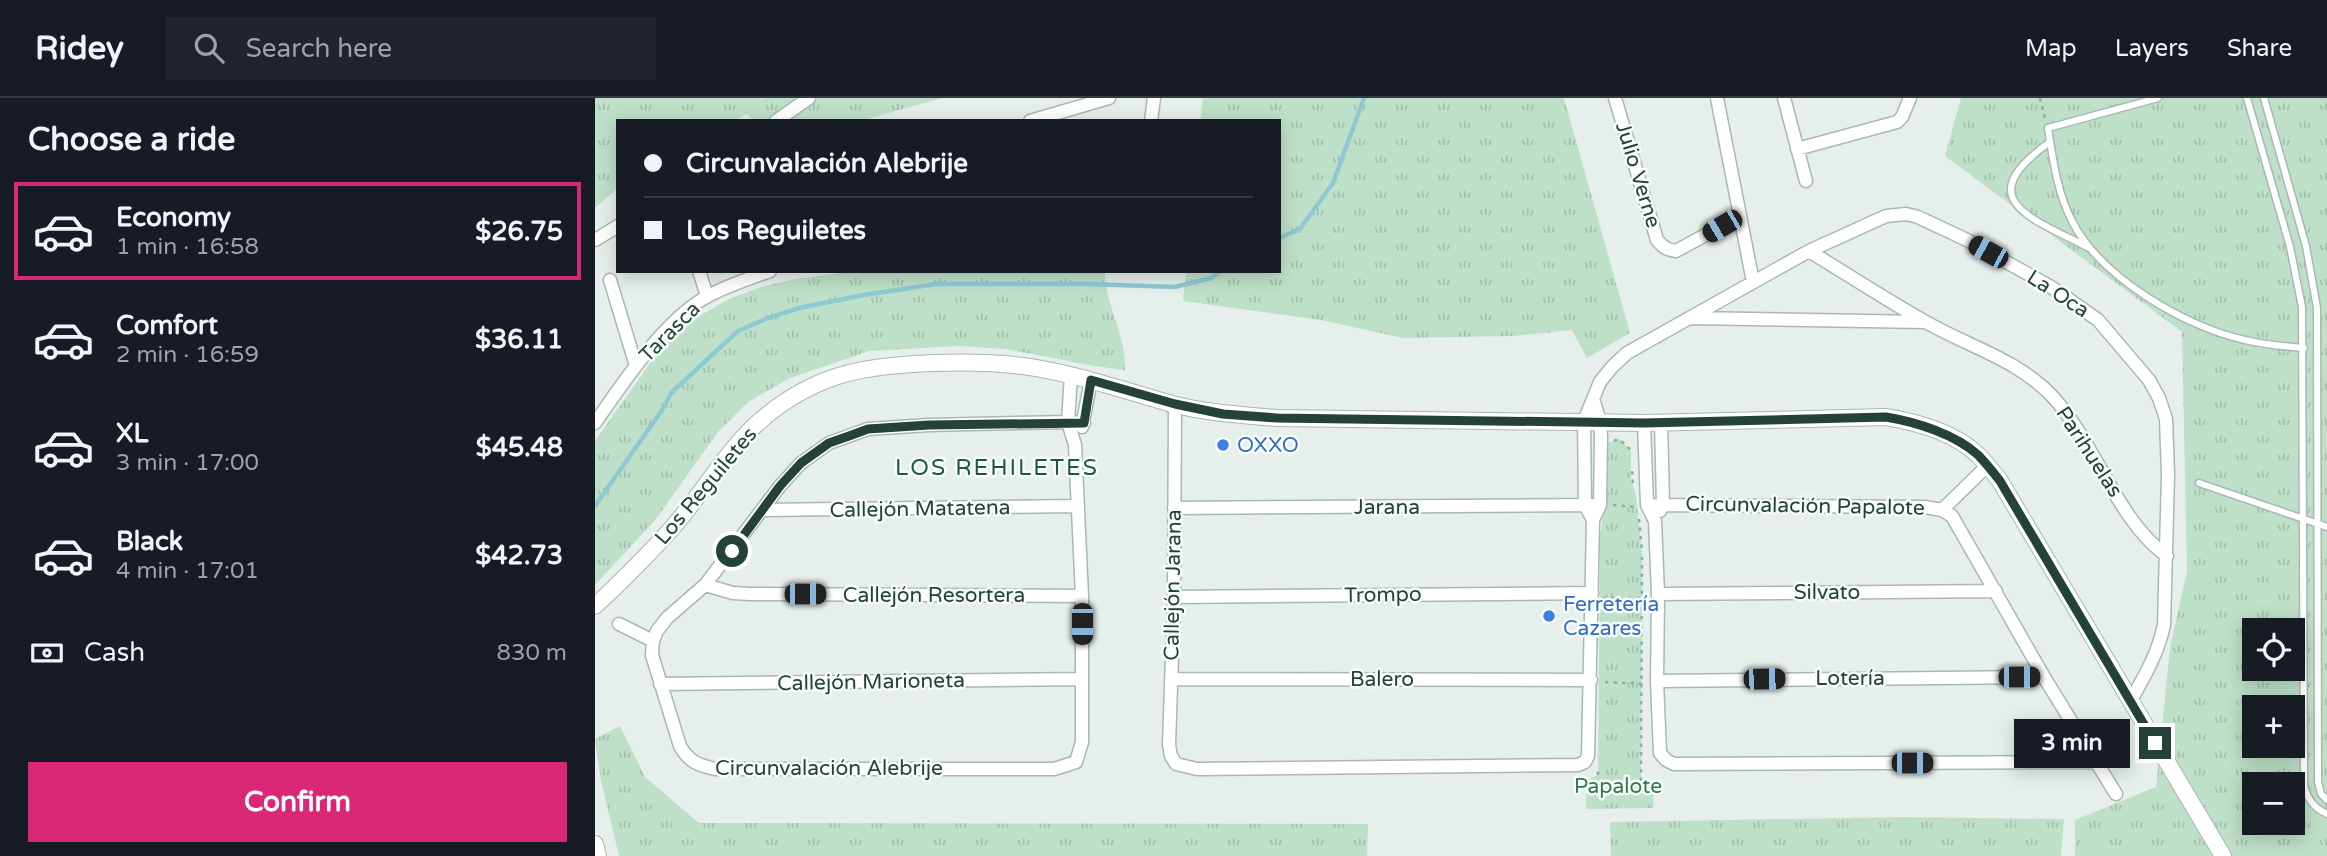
<!DOCTYPE html>
<html lang="en">
<head>
<meta charset="utf-8">
<style>
  body { margin:0; font-family:"Varela Round",sans-serif; background:#20242c; color:#f1f3f6; height:100vh; display:flex; flex-direction:column; font-size:26px; white-space:nowrap }
  * { box-sizing:border-box; margin:0 }
  p { font-size:23px; color:#9ea1a6 }
  .icon { flex:none; width:38px; height:38px; fill:none; stroke:currentColor; stroke-width:2; stroke-linecap:round; stroke-linejoin:round }
  .map { position:relative; flex:1; overflow:hidden }
  .details { display:flex; flex-direction:column; background:#171b24; width:595px }
  .details>* { flex:none }
  .top-card { position:absolute; left:21px; top:21px; width:665px; height:154px; border-radius:0px; box-shadow:0 4px 18px #0003; display:grid; align-content:center; height:154px; padding:0 28px; background:#171b24 }
  .controls { position:absolute; left:1647px; top:520px; display:grid; gap:14px }
  .controls a { display:grid; place-items:center; width:63px; height:63px; border-radius:0px; background:#171b24; box-shadow:0 4px 18px #0003; font-size:35px }
  .end { position:absolute; width:32px; height:32px; margin:-16px; border:9px solid #24423a; background:#fff; box-shadow:0 0 0 4px #fff }
  .from { border-radius:50% }
  .bubble { position:absolute; height:49px; border-radius:0px; background:#171b24; box-shadow:0 4px 18px #0003; font-size:23px; font-weight:700; line-height:49px; text-align:center }
  .car { position:absolute; width:21px; height:42px; margin:-21px -10px; border-radius:9px; box-shadow:0 0 5px 2px #0007; background:linear-gradient(#222 24%,#8ab4d8 0 40%,#222 0 76%,#8ab4d8 0 86%,#222 0) }
  .top-card b { display:flex; align-items:center; gap:24px; height:66px; font-size:26px }
  .top-card b+b { border-top:2px solid #363941 }
  .top-card i { width:18px; height:18px; background:#f1f3f6 }
  ul { padding:0; list-style:none }
  li { display:flex; align-items:center; gap:21px; height:98px; margin:0 14px 10px; padding:0 14px; border:4px solid transparent; border-radius:0px }
  li div { flex:1 }
  li b { display:block; font-size:26px }
  li em { font-style:normal; font-weight:700 }
  li.selected { border-color:#db2777 }
  li>.icon { width:63px; height:63px; stroke-width:1.5 }
  h2 { padding:0 28px; font-size:32px; line-height:84px }
  .pay { display:flex; align-items:center; gap:18px; height:77px; padding:0 28px; font-size:26px }
  .pay p { margin-inline-start:auto }
  .primary-button { display:flex; gap:14px; margin-top:auto; padding:14px 28px }
  .primary-button a { flex:1; height:80px; border-radius:0px; background:#db2777; color:#fff; font-size:28px; font-weight:700; line-height:80px; text-align:center }
  header { display:flex; align-items:center; gap:42px; box-sizing:border-box; height:98px; padding:0 35px; background:#171b24; border-bottom:2px solid #363941 }
  header strong { font-size:33px }
  nav { display:flex; gap:38px; margin-inline-start:auto; font-size:24px }
  .search { width:490px; height:63px; background:#20242c; display:flex; align-items:center; gap:18px; box-sizing:border-box; padding:0 24px; border-radius:0px; color:#9ea1a6; font-size:26px }
  main { display:flex; flex:1; min-height:0 }
  .map>svg:first-child { display:block }
</style>
</head>
<body>
<header>
<strong>Ridey</strong>
<div class="search"><svg class="icon" aria-label="search" viewBox="0 0 24 24"><circle cx="10" cy="10" r="6"/><path d="M15 15l6 6"/></svg>Search here</div>
<nav><a>Map</a><a>Layers</a><a>Share</a></nav>
</header>
<main>
<section class="details">
<h2>Choose a ride</h2>
<ul>
<li class="selected"><svg class="icon" aria-label="car" viewBox="0 0 24 24"><path d="M5 17H2v-5l4-1 3-4h7l3 4 3 1v5h-3M9 17h6M6 11h13"/><circle cx="7" cy="17" r="2"/><circle cx="17" cy="17" r="2"/></svg><div><b>Economy</b><p>1 min · 16:58</p></div><em>$26.75</em></li>
<li><svg class="icon" aria-label="car" viewBox="0 0 24 24"><path d="M5 17H2v-5l4-1 3-4h7l3 4 3 1v5h-3M9 17h6M6 11h13"/><circle cx="7" cy="17" r="2"/><circle cx="17" cy="17" r="2"/></svg><div><b>Comfort</b><p>2 min · 16:59</p></div><em>$36.11</em></li>
<li><svg class="icon" aria-label="car" viewBox="0 0 24 24"><path d="M5 17H2v-5l4-1 3-4h7l3 4 3 1v5h-3M9 17h6M6 11h13"/><circle cx="7" cy="17" r="2"/><circle cx="17" cy="17" r="2"/></svg><div><b>XL</b><p>3 min · 17:00</p></div><em>$45.48</em></li>
<li><svg class="icon" aria-label="car" viewBox="0 0 24 24"><path d="M5 17H2v-5l4-1 3-4h7l3 4 3 1v5h-3M9 17h6M6 11h13"/><circle cx="7" cy="17" r="2"/><circle cx="17" cy="17" r="2"/></svg><div><b>Black</b><p>4 min · 17:01</p></div><em>$42.73</em></li>
</ul>
<div class="pay"><svg class="icon" aria-label="cash" viewBox="0 0 24 24"><path d="M3 7h18v10H3z"/><circle cx="12" cy="12" r="2"/></svg>Cash<p>830 m</p></div>
<div class="primary-button"><a>Confirm</a></div>
</section>
<div class="map">
<svg width="1732" height="758" viewBox="0 0 1732 758">
  <defs>
    <pattern id="grass-tufts" width="24" height="20" patternUnits="userSpaceOnUse" patternTransform="scale(1.75)"><rect width="24" height="20" fill="#bfe0c8"/><path d="M3 7l-1-3M5 7V3M7 7l1-3M15 17l-1-3M17 17v-4M19 17l1-3" fill="none" stroke="#a4c1ad"/></pattern>
  </defs>
  <rect width="100%" height="100%" fill="#e6efeb"/>
  <!-- grass -->
  <path fill="url(#grass-tufts)" fill-rule="evenodd" d="M0,0H167L165,3L169,0H347L265,23H158L152,16L139,23H23V90L0,110Z
    M608,0H969L1035,235L992,260L977,232L919,238L808,240L726,222L588,203L591,173H684V23H605Z
    M1366,0H1732V758H1480V722L1561,689L1575,550L1592,473L1587,234L1350,58ZM1659,532H1698V570H1659ZM1659,609H1698V648H1659ZM1659,686H1698V724H1659Z
    M261,173H510C510,208 532,238 530,272L499,268L411,251L363,248L274,253L195,280L153,304L123,334L61,421L0,487V343L53,268L74,243L106,217L134,201L166,189L200,181Z
    M1024,341L1036,352V381L1041,397L1047,456L1046,683L1059,686L1058,710L991,711L992,682L1003,677L1005,437L1013,385L1012,345Z
    M25,628L50,679L104,725L773,726L772,758H24L6,683L0,641Z
    M1309,719L1469,721L1466,758H1016L1015,724Z"/>
  <g fill="none" stroke-linecap="round" stroke-linejoin="round">
    <!-- stream -->
    <path stroke="#8ec9d4" stroke-width="4.5" d="M684,140L705,131L738,85L769,0
      M0,408L67,312L77,294L143,233L173,220L204,210L269,197L341,186H493L580,189L616,180L626,173"/>
    <defs>
      <path id="service" d="M1563,0L1453,30C1458,62 1462,94 1477,123C1505,179 1590,229 1650,242C1669,247 1689,248 1709,250
        M1652,0L1695,149L1707,209L1709,688C1713,702 1719,710 1732,716
        M1669,0L1711,148L1722,210L1723,684L1726,696L1732,702
        M1455,44C1373,102 1437,120 1494,150
        M1604,385L1732,429"/>
      <path id="minor" d="M1020,0L1062,142C1068,149 1072,152 1081,153L1145,118
        M1122,0L1158,184
        M1189,0L1211,83
        M181,23L214,0
        M435,23L514,0
        M556,23L559,0
        M1202,51L1302,24L1307,19L1315,0
        M0,142L23,128
        M1214,153C1252,176 1290,201 1329,223C1372,248 1422,261 1457,298C1500,344 1522,423 1572,458
        M104,173L112,198
        M15,182L41,268
        M1096,220L1330,224
        M476,277L473,324L480,347L487,498V644L481,664L459,671H120C103,667 94,664 85,648L57,557L58,543L62,533L72,520L110,487L185,388L206,365L234,345L273,331L334,327L473,324L489,325
        M580,306L579,499L574,647L576,658L581,666L602,671L983,667L990,664L993,658L998,422L1005,407L1006,339L1005,323L998,301
        M0,325C28,285 71,219 115,197C134,187 155,180 175,173
        M1049,325L1052,407L1060,423L1063,496L1062,583L1065,655L1071,662L1079,666L1501,664
        M487,329L496,282
        M1052,407L1330,409L1347,412L1357,418L1449,579L1521,696
        M579,410L998,407
        M167,412L483,408
        M1347,412L1392,368
        M1065,413L1068,406L1066,323
        M998,422L990,407L989,323L1005,284L1017,269L1032,255L1214,153L1291,118L1311,116L1323,119L1372,142L1456,189L1503,222L1554,282L1564,300L1571,321L1573,377L1569,527C1563,556 1549,579 1535,604
        M110,487L138,495L155,496L487,498
        M1063,496L1401,493
        M579,499L997,495
        M24,526L58,543
        M577,581L996,582
        M1062,583L1449,579
        M65,586L487,581"/>
      <path id="tertiary" d="M0,508C31,479 61,450 88,417C114,385 135,349 166,322C188,303 215,287 243,278C291,263 379,262 428,268C479,275 528,292 577,306C612,315 647,317 682,320L1049,325L1291,319C1321,324 1360,335 1383,357C1391,365 1398,374 1405,383L1628,758
        M0,746L3,758"/>
    </defs>
    <!-- service casing -->
    <use href="#service" stroke="#a8b8b2" stroke-width="9"/>
    <!-- minor casing -->
    <use href="#minor" stroke="#a8b8b2" stroke-width="15"/>
    <!-- tertiary casing -->
    <use href="#tertiary" stroke="#a8b8b2" stroke-width="18"/>
    <!-- path -->
    <path stroke="#86b3a5" stroke-width="2.5" stroke-dasharray="3.5 5" stroke-linecap="butt" d="M1445,0L1450,20
      M1019,343L1024,341L1036,352
      M1037,373L1038,387
      M1018,407L1039,409
      M1044,421L1047,452
      M1007,500H1046
      M1010,584L1048,586
      M1003,677V669
      M1046,683L1047,459"/>
    <!-- service -->
    <use href="#service" stroke="#fff" stroke-width="6"/>
    <!-- minor -->
    <use href="#minor" stroke="#fff" stroke-width="12"/>
    <!-- tertiary -->
    <use href="#tertiary" stroke="#fff" stroke-width="16"/>
  </g>
  <g fill="none" stroke-linecap="round" stroke-linejoin="round">
    <!-- route -->
    <path stroke="#24423a" stroke-width="9" d="M137,453L185,388L206,365L234,345L254,338L273,331L334,327L489,325L496,282L580,306L628,316L682,320L1049,325L1291,319C1321,324 1360,336 1383,357C1391,365 1398,374 1405,383L1560,645"/>
  </g>
  <!-- markers -->
  <g fill="#3f7fe0" stroke="#f7fbf9" stroke-width="2.5">
    <circle cx="628" cy="347" r="7"/>
    <circle cx="954" cy="518" r="7"/>
  </g>
  <g text-anchor="middle" dominant-baseline="central" stroke-width="5" stroke-linejoin="round" paint-order="stroke">
    <!-- street labels -->
    <g font-size="21" fill="#24423a" stroke="#f7fbf9">
      <text transform="translate(1043 77) rotate(73)">Julio Verne</text>
      <text transform="translate(1463 196) rotate(33)">La Oca</text>
      <text transform="translate(75 234) rotate(-45)">Tarasca</text>
      <text transform="translate(1494 354) rotate(57)">Parihuelas</text>
      <text transform="translate(111 388) rotate(-50)">Los Reguiletes</text>
      <text transform="translate(1210 408) rotate(1)">Circunvalación Papalote</text>
      <text x="792" y="409">Jarana</text>
      <text transform="translate(325 411) rotate(-1)">Callejón Matatena</text>
      <text transform="translate(578 487) rotate(-89)">Callejón Jarana</text>
      <text x="1232" y="494">Silvato</text>
      <text x="339" y="497">Callejón Resortera</text>
      <text transform="translate(788 497) rotate(-1)">Trompo</text>
      <text x="1255" y="580">Lotería</text>
      <text x="787" y="581">Balero</text>
      <text transform="translate(276 584) rotate(-1)">Callejón Marioneta</text>
      <text x="234" y="670">Circunvalación Alebrije</text>
    </g>
    <!-- shop labels -->
    <g font-size="21" fill="#366cbe" stroke="#f7fbf9" text-anchor="start">
      <text x="642" y="347">OXXO</text>
      <text x="968" y="506">Ferretería<tspan x="968" dy="24">Cazares</tspan></text>
    </g>
    <!-- park labels -->
    <g font-size="21" fill="#2d7a4b" stroke="#f7fbf9">
      <text x="1023" y="688">Papalote</text>
    </g>
    <!-- neighbourhood labels -->
    <g font-size="23" letter-spacing="2" fill="#1f5548" stroke="#f7fbf9">
      <text x="402" y="370">LOS REHILETES</text>
    </g>
  </g>
</svg>
<div class="controls">
<a><svg class="icon" aria-label="locate" viewBox="0 0 24 24"><circle cx="12" cy="12" r="6"/><path d="M12 2v4M12 18v4M2 12h4M18 12h4"/></svg></a>
<a>+</a>
<a>−</a>
</div>
<i class="end from" style="left:137px;top:453px"></i>
<i class="end" style="left:1560px;top:645px"></i>
<div class="bubble" style="left:1419px;top:621px;width:116px">3 min</div>
<i class="car" style="left:1127px;top:128px;rotate:240deg"></i>
<i class="car" style="left:1393px;top:154px;rotate:299deg"></i>
<i class="car" style="left:210px;top:496px;rotate:90deg"></i>
<i class="car" style="left:487px;top:526px;rotate:180deg"></i>
<i class="car" style="left:1424px;top:579px;rotate:90deg"></i>
<i class="car" style="left:1169px;top:581px;rotate:89deg"></i>
<i class="car" style="left:1317px;top:665px;rotate:90deg"></i>
<div class="top-card">
<b><i class="from"></i>Circunvalación Alebrije</b>
<b><i></i>Los Reguiletes</b>
</div>
</div>
</main>
</body>
</html>
